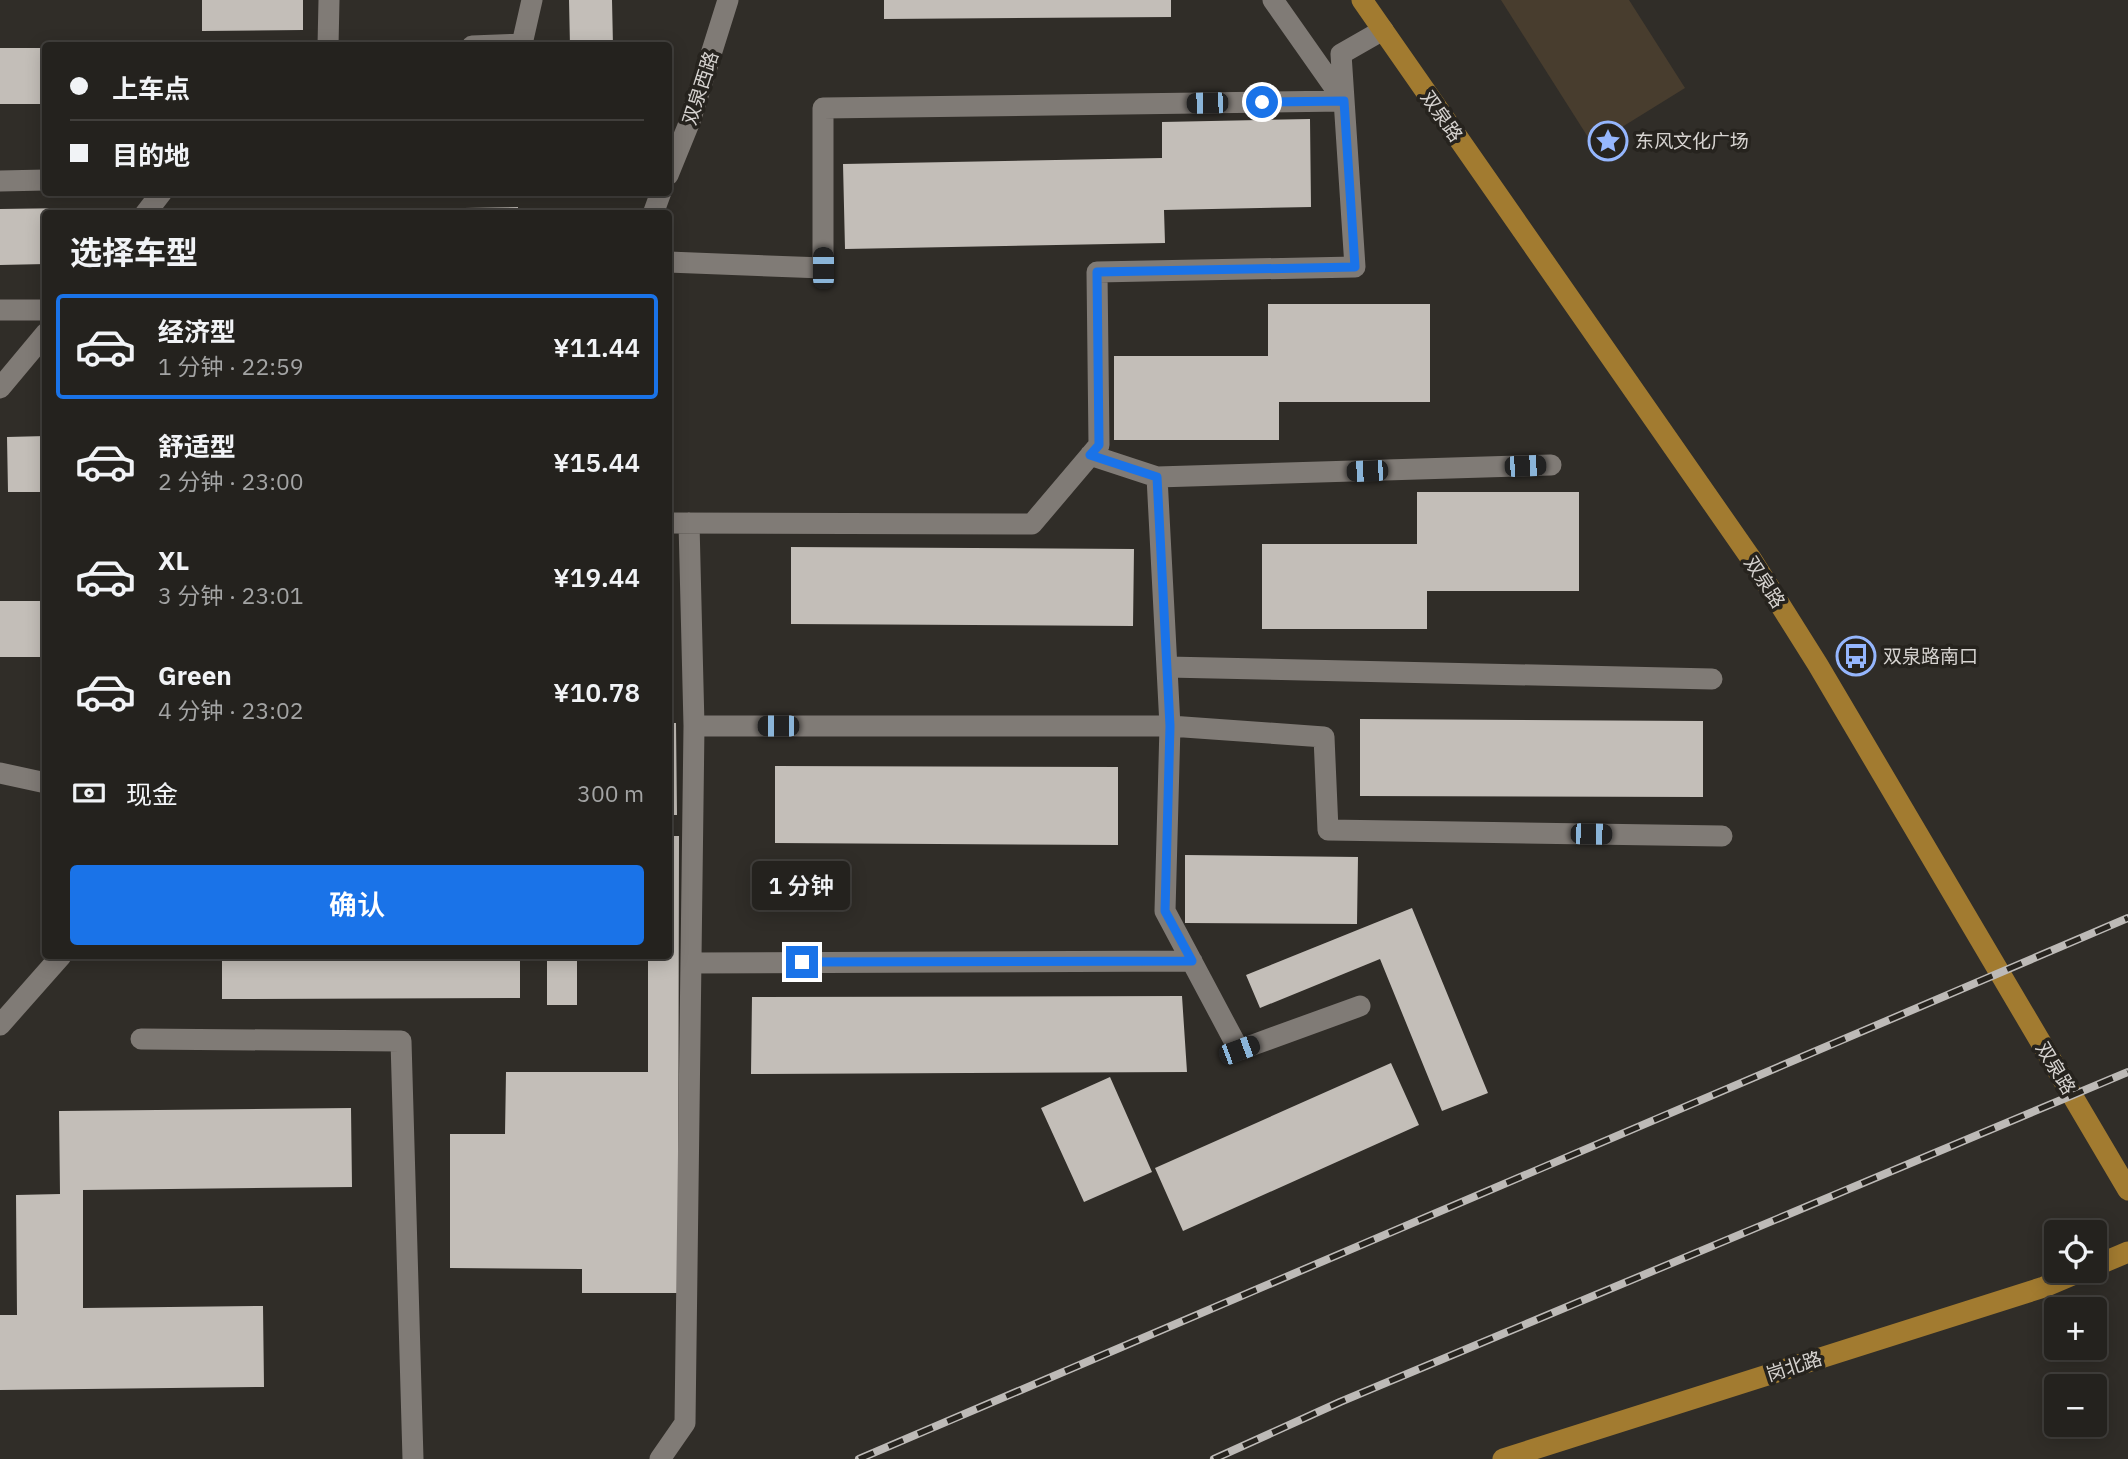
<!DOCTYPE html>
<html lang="zh">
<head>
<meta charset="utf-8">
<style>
  body { margin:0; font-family:"IBM Plex Sans","Noto Sans SC",sans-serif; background:#2c2a27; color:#f1f3f6; height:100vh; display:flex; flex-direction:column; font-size:26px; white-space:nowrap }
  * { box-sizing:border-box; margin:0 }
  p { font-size:23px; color:#a3a4a4 }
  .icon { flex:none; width:38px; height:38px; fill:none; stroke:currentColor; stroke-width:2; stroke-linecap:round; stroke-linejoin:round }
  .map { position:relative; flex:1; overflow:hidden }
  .side { position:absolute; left:42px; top:210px; width:630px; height:749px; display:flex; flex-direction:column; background:#24221e; border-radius:7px; box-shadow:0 4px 18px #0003,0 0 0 2px #413f3c }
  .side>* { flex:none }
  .banner { position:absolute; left:42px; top:42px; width:630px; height:154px; border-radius:7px; box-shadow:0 4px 18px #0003,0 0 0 2px #413f3c; display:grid; align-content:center; height:154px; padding:0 28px; background:#24221e }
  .fabs { position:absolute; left:2044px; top:1220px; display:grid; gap:14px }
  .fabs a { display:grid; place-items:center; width:63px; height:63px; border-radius:7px; background:#24221e; box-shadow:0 4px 18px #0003,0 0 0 2px #413f3c; font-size:35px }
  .end { position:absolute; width:32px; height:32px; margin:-16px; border:9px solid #1a73e8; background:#fff; box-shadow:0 0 0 4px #fff }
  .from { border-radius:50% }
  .bubble { position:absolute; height:49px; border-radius:7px; background:#24221e; box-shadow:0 4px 18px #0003,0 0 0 2px #413f3c; font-size:23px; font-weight:600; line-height:49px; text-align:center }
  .car { position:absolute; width:21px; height:42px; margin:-21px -10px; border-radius:9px; box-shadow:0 0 5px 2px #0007; background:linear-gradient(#222 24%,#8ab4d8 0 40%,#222 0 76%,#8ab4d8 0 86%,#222 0) }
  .banner b { display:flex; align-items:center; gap:24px; height:66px; font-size:26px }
  .banner b+b { border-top:2px solid #413f3c }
  .banner i { width:18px; height:18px; background:#f1f3f6 }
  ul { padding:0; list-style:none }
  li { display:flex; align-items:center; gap:21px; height:105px; margin:0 14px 10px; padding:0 14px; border:4px solid transparent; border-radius:7px }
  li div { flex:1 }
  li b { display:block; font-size:26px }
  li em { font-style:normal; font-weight:600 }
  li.on { border-color:#1a73e8 }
  li>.icon { width:63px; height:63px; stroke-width:1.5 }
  h2 { padding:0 28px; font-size:32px; line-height:84px }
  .pay { display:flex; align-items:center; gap:18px; height:77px; padding:0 28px; font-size:26px }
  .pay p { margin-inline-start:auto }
  .action { display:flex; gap:14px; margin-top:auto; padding:14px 28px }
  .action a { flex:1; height:80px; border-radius:7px; background:#1a73e8; color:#fff; font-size:28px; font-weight:600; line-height:80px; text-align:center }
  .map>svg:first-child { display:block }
</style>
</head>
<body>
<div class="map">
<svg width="2128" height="1459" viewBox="0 0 2128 1459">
  <rect width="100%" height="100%" fill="#302d28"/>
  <!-- green -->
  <path fill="#483d2e" d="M1501,0H1629L1685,88L1593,145Z"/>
  <!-- building -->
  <path fill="#c3beb8" d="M202,0H303V30L202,31Z
    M569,0H612L613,46H570Z
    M884,0H1171V17L884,19Z
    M0,48H46V104H0Z
    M1310,119L1311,207L1164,210L1165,243L845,249L843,164L1162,158V122Z
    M518,207V214H464V208Z
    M69,208V214H46V264L0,265V209Z
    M1268,304H1430V402H1279V440H1114V356H1268Z
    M46,436V492H8L7,437Z
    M1417,492H1579V591H1427V629H1262V544H1417Z
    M791,547L1134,549L1133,626L791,624Z
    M0,601H46V657H0Z
    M1360,719L1703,721V797L1360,796Z
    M668,723H676L677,815H668Z
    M775,766L1118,767V845L775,843Z
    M668,836H679L678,1293H582V1269L450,1268V1134H505L506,1072H648V956H668Z
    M1185,855L1358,857L1357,924L1185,923Z
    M1412,908L1488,1093L1442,1111L1380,959L1260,1008L1246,975Z
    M222,956H520V998L222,999Z
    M547,956H577V1005H547Z
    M1182,996L1187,1072L751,1074L752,997Z
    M1391,1063L1419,1125L1183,1231L1155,1168Z
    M1110,1077L1152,1172L1084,1202L1041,1108Z
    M351,1108L352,1187L83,1190V1308L263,1306L264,1387L0,1390V1315H17L16,1195L60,1194L59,1111Z"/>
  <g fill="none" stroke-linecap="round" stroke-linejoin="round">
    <!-- minor -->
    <path stroke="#807b76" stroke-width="21" d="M328,46L329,0
      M472,46L522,44L532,0
      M668,175L690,121L728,0
      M0,181L46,180
      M145,214L162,192
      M653,214L661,192
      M668,262L823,268V108L1344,101L1273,0
      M0,310H46
      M0,388L46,333
      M1090,455L1157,477L1551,465
      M668,523L1032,524L1099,445L1097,272L1355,267L1341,54L1383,30
      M689,523L694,726H1170L1157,477
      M1167,667L1712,679
      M0,773L46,783
      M691,963L1192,961
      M1360,1006L1239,1050L1165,911L1170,726L1324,737L1328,830L1722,836
      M0,1025L61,956
      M141,1039L401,1041L413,1459
      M660,1459L685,1423L694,726"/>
    <!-- major -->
    <path stroke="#a27b30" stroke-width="21" d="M1362,0L1752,560L1818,665L2128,1190
      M2095,1266L2128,1252
      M1503,1459L2044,1287L2084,1270"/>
    <defs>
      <path id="rail" d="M859,1459L2128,918
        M1214,1459L1340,1402L2128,1072"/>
    </defs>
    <!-- rail casing -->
    <use href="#rail" stroke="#bdbab7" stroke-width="8"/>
    <!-- rail -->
    <use href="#rail" stroke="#26231e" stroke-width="5" stroke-dasharray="16" stroke-linecap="butt"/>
  </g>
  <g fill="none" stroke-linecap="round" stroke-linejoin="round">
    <!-- route -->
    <path stroke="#1a73e8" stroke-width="9" d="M802,962L1192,961L1165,911L1170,726L1157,477L1090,455L1099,445L1097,272L1355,267L1344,101L1262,102"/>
  </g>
  <!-- icons -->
  <defs>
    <symbol id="sight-ring" viewBox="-11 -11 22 22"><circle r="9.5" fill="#26231e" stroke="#95b6fd" stroke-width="1.5"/><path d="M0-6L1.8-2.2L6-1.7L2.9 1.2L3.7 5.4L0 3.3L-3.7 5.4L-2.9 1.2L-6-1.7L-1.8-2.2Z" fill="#95b6fd"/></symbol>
    <symbol id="bus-ring" viewBox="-11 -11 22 22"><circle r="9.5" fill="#26231e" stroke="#95b6fd" stroke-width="1.5"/><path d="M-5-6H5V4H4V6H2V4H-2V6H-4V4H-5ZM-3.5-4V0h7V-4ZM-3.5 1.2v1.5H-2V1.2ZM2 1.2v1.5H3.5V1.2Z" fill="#95b6fd"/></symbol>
  </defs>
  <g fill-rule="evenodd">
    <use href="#sight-ring" x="1586" y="119" width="44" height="44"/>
    <use href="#bus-ring" x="1834" y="634" width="44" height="44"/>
  </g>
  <g text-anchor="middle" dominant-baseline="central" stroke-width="7" stroke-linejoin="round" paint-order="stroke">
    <!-- street labels -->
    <g font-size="19" fill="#d6d3d0" stroke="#26231e">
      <text transform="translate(700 88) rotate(-72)">双泉西路</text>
      <text transform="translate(1442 116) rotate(55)">双泉路</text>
      <text transform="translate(1765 582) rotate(57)">双泉路</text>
      <text transform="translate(2056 1068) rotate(59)">双泉路</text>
      <text transform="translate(1794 1366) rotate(-18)">岗北路</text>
    </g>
    <!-- poi labels -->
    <g font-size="19" fill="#d6d3d0" stroke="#26231e" text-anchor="start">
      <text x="1635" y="141">东风文化广场</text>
      <text x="1883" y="656">双泉路南口</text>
    </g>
  </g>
</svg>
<div class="fabs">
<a><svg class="icon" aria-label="locate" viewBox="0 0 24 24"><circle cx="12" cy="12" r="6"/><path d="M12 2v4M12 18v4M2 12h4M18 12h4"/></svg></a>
<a>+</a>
<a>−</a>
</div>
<i class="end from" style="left:1262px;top:102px"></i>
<i class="end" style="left:802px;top:962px"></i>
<div class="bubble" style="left:752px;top:861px;width:98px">1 分钟</div>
<i class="car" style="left:1207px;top:103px;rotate:269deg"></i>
<i class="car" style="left:823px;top:268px;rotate:0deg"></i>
<i class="car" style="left:1525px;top:466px;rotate:88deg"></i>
<i class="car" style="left:1367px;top:471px;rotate:268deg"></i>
<i class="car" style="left:778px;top:726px;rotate:270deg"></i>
<i class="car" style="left:1591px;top:834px;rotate:91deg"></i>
<i class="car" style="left:1239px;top:1050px;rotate:70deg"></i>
<div class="banner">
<b><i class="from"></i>上车点</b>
<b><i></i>目的地</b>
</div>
<section class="side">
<h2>选择车型</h2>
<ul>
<li class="on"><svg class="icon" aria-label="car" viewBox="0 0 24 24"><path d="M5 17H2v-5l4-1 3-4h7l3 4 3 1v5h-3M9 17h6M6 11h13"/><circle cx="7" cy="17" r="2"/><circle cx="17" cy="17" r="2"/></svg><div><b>经济型</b><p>1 分钟 · 22:59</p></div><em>¥11.44</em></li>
<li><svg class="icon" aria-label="car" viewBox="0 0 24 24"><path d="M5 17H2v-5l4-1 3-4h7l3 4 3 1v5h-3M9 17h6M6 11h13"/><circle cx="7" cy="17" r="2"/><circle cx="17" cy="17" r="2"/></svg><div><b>舒适型</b><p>2 分钟 · 23:00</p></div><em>¥15.44</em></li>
<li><svg class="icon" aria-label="car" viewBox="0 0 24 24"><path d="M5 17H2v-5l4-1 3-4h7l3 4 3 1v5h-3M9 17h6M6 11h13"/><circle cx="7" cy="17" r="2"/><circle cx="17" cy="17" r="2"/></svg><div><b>XL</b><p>3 分钟 · 23:01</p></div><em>¥19.44</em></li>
<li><svg class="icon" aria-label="car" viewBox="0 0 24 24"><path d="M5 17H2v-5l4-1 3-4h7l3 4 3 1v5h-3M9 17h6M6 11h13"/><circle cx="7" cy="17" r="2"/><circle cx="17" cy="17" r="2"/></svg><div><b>Green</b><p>4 分钟 · 23:02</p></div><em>¥10.78</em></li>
</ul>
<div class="pay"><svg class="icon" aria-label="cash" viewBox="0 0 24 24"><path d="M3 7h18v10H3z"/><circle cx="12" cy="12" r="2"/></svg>现金<p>300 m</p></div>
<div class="action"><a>确认</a></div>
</section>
</div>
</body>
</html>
